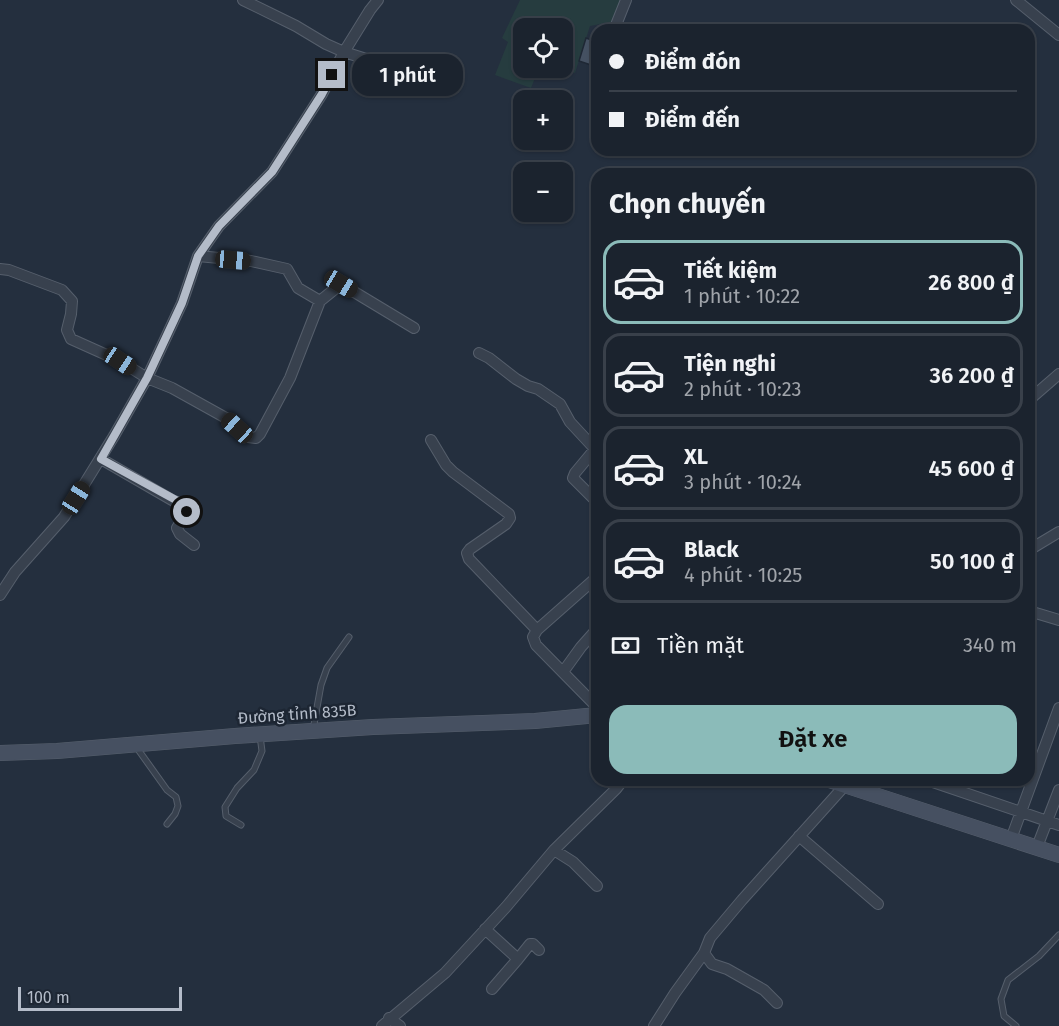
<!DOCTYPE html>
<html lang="vi">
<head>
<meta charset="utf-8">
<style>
  body { margin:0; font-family:"Fira Sans",sans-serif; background:#282f3a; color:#f1f3f6; height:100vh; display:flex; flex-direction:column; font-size:22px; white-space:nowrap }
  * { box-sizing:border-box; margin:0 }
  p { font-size:20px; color:#a0a4aa }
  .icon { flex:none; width:33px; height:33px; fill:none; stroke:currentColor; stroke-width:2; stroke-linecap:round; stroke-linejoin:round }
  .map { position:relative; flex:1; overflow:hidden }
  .details { position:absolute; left:591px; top:168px; width:444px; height:618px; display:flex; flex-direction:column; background:#1b232e; border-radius:18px; box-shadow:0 2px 4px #0004,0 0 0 2px #39404a }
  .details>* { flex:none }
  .banner { position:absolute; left:591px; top:24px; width:444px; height:132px; border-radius:18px; box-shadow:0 2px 4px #0004,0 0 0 2px #39404a; display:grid; align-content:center; height:132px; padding:0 18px; background:#1b232e }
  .tools { position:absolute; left:513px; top:18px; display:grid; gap:12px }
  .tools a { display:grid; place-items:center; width:60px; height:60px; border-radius:12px; background:#1b232e; box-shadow:0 2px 4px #0004,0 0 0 2px #39404a; font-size:30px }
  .scale { position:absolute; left:18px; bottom:15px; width:164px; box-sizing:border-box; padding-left:6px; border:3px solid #b4bcc9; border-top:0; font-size:16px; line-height:21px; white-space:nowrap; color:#b4bcc9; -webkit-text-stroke:4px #1d2633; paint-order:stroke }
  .end { position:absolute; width:27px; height:27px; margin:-14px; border:8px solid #b4bcc9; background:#111; box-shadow:0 0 0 3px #111 }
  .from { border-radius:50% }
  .bubble { position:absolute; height:42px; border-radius:18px; background:#1b232e; box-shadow:0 2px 4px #0004,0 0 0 2px #39404a; font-size:20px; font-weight:600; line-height:42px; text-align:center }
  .car { position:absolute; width:18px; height:36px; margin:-18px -9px; border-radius:8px; box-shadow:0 0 4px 2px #0007; background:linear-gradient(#222 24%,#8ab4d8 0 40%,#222 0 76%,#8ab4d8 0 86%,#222 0) }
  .banner b { display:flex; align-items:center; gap:21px; height:57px; font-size:22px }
  .banner b+b { border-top:2px solid #39404a }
  .banner i { width:15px; height:15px; background:#f1f3f6 }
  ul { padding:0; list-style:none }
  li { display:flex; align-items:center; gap:18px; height:84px; margin:0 12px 9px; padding:0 6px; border:3px solid #39404a; border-radius:18px }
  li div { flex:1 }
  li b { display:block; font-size:22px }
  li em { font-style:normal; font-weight:600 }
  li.current { border-color:#8bbbb9 }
  li>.icon { width:54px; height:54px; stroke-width:1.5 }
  h2 { padding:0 18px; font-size:27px; line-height:72px }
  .pay { display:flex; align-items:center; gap:15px; height:66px; padding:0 18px; font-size:22px }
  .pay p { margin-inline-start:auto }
  .primary-button { display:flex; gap:12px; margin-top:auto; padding:12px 18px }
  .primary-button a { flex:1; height:69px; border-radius:18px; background:#8bbbb9; color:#111; font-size:24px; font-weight:600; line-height:69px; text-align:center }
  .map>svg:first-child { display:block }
</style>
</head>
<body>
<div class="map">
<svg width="1059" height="1026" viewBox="0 0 1059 1026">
  <rect width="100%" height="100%" fill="#242f3e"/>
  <!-- green -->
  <path fill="#263c3f" d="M520,0H623L616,21L590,26L575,73L560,68H562V28H524V68H539L531,88L495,75L508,42L502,38Z"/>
  <!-- building -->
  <path fill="#455162" stroke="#1f2835" stroke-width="1.5" d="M586,38L597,42V67L579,61Z"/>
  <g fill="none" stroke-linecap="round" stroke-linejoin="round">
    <defs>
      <path id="service" d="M313,730L321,685L327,668L349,637
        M137,748L167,790L176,797L178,806L175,814L167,824
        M241,825L226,816L225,807L237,788L254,770L262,751L260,736
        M1016,1026L1004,1016L1001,999L1008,980L1039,956L1059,935"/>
      <path id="minor" d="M378,0L370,10L344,52L411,73
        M1016,0L1059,35
        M614,30L626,0
        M198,256L251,261L287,269L298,288L320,301L341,284L414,328
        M0,269L9,270L62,290L72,301L71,314L67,330L71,339L120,361L147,378L172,388L226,418L248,437L256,438L260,434L290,378L320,301
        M479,353L489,358L516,379L528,386L538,389L560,404L570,422L595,449L575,473L573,478L597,502
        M1029,400L1059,374
        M431,440L446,465L453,472L509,514L510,518L506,524L470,549L467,553L469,559L537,630
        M101,459L172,500L185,505L187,512L177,528L180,534L194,545
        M1029,550L1059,532
        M597,577L537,630L533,637L536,645L597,707
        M0,595L15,572L64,517L114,436L147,378L182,303L198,256L219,226L272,172L322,94L344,52L326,44L296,26L243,0
        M1029,611L1059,620
        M563,672L581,647L597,629
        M927,780L1059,825
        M799,836L878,904
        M1011,839L1059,708
        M1037,847L1059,790
        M554,850L573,862L597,886
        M485,929L518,959L492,989
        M518,959L530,944H533L539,950
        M777,1003L764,990L727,969L712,964L704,953L710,938L742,900L848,782
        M389,1018L400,1026
        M382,1026L445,973L506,907L554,850L616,789L623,780
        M654,1026L675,993L704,953"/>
      <path id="secondary" d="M0,753L57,751L235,736L373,727L535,721L597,715
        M829,780L1059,855"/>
    </defs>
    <!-- service casing -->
    <use href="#service" stroke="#565f6c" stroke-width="7"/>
    <!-- minor casing -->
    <use href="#minor" stroke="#565f6c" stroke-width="12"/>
    <!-- secondary casing -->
    <use href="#secondary" stroke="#565f6c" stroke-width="16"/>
    <!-- service -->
    <use href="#service" stroke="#38414e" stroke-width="5"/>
    <!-- minor -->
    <use href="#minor" stroke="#38414e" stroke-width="10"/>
    <!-- secondary -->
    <use href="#secondary" stroke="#465061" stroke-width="15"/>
  </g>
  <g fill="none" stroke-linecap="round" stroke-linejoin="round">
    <!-- route -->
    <path stroke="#b4bcc9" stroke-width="8" d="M187,512L185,505L101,459L147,378L182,303L198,256L219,226L272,172L322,94L332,75"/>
  </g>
  <g text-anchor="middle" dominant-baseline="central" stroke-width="5" stroke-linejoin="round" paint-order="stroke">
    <!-- street labels -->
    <g font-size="16" fill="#b4bcc9" stroke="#1d2633">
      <text transform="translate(297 714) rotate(-4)">Đường tỉnh 835B</text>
    </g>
  </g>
</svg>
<div class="tools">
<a><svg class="icon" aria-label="locate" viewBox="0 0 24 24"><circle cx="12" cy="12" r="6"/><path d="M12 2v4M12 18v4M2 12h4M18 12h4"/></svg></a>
<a>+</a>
<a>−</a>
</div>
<div class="scale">100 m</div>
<i class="end from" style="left:187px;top:512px"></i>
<i class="end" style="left:332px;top:75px"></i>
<div class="bubble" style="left:352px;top:54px;width:111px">1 phút</div>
<i class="car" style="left:233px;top:260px;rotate:95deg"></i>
<i class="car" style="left:341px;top:284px;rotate:121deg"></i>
<i class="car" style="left:120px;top:361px;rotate:123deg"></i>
<i class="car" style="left:237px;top:428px;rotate:312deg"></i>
<i class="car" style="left:76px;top:498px;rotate:32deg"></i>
<div class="banner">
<b><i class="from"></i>Điểm đón</b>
<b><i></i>Điểm đến</b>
</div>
<section class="details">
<h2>Chọn chuyến</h2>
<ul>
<li class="current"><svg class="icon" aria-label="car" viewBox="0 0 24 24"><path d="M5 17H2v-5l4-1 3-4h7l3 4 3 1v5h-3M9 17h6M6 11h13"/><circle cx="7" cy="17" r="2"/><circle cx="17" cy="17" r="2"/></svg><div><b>Tiết kiệm</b><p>1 phút · 10:22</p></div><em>26 800 ₫</em></li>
<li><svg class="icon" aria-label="car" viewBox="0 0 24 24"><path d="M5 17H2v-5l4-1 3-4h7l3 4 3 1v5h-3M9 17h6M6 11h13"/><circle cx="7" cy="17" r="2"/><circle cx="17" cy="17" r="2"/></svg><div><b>Tiện nghi</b><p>2 phút · 10:23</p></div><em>36 200 ₫</em></li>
<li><svg class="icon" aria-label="car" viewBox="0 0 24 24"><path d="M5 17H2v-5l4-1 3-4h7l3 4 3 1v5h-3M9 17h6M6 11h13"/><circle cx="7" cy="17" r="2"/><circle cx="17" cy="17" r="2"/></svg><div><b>XL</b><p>3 phút · 10:24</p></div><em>45 600 ₫</em></li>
<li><svg class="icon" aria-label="car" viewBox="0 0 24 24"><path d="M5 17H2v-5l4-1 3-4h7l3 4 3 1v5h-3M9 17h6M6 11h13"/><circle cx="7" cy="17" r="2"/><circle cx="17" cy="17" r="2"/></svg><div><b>Black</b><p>4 phút · 10:25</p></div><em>50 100 ₫</em></li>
</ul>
<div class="pay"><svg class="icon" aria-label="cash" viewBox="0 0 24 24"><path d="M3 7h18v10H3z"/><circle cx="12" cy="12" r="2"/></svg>Tiền mặt<p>340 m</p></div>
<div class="primary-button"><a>Đặt xe</a></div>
</section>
</div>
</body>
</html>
